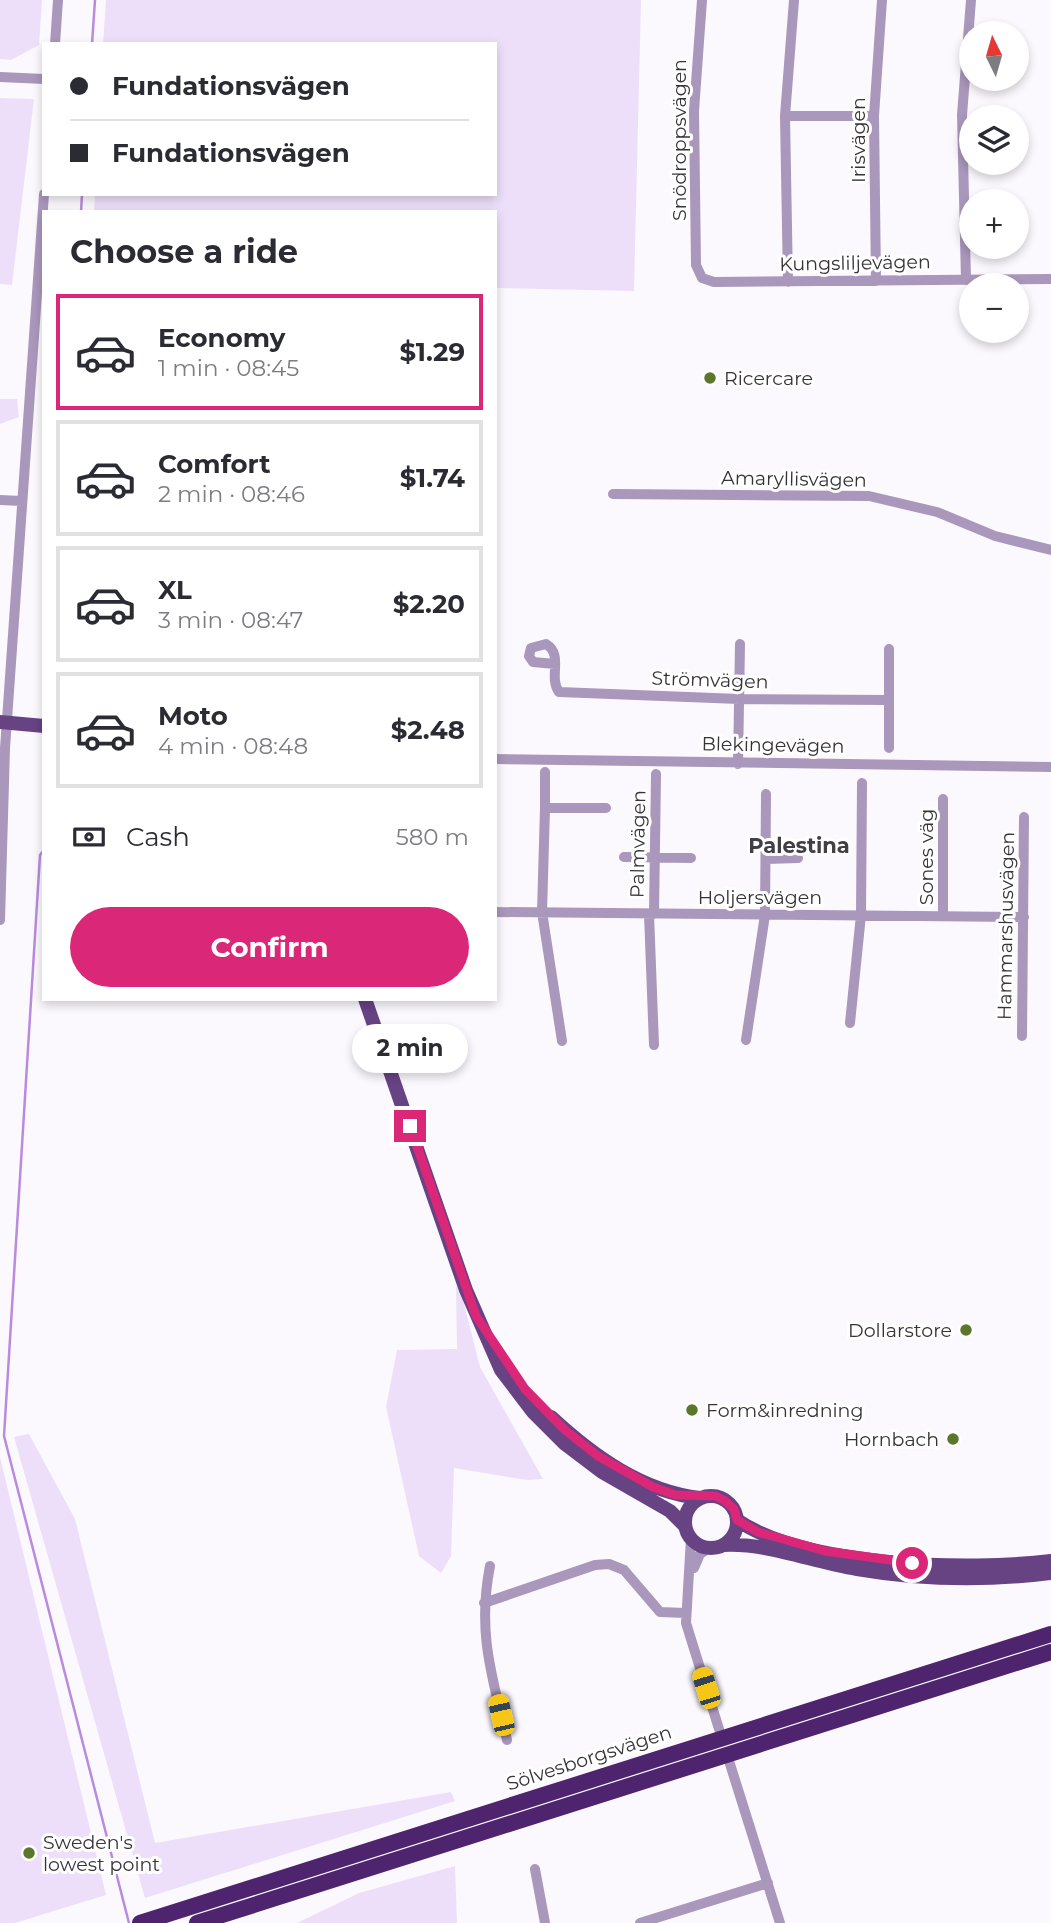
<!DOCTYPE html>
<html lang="en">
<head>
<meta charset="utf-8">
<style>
  body { margin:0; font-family:Montserrat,sans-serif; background:#f7f7f7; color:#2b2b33; height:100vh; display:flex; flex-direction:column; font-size:26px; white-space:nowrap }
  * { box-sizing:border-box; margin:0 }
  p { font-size:23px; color:#7c7c81 }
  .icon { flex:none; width:38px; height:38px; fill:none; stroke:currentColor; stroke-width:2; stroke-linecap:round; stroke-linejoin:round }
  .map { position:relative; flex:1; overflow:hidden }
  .details { position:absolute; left:42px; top:210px; width:455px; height:791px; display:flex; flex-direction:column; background:#fff; border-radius:0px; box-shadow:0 4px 10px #0003 }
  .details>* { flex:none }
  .banner { position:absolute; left:42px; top:42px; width:455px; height:154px; border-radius:0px; box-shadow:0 4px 10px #0003; display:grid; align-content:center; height:154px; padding:0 28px; background:#fff }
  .needle { width:46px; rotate:355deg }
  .fabs { position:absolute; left:959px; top:21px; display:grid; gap:14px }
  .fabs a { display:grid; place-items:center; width:70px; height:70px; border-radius:50%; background:#fff; box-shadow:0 4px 10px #0003; font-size:35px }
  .end { position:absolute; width:32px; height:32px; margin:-16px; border:9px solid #db2777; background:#fff; box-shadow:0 0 0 4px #fff }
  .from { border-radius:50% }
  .bubble { position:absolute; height:49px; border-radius:24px; background:#fff; box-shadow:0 4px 10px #0003; font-size:23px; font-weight:700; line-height:49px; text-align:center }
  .car { position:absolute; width:21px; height:42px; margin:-21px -10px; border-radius:9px; box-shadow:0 0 5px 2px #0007; background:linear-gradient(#f5c518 24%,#345 0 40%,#f5c518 0 76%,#345 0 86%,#f5c518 0) }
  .banner b { display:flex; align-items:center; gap:24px; height:66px; font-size:26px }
  .banner b+b { border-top:2px solid #e1e1e2 }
  .banner i { width:18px; height:18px; background:#2b2b33 }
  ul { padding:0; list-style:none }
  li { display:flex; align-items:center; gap:21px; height:116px; margin:0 14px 10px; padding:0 14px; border:4px solid #e1e1e2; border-radius:0px }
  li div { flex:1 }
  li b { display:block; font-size:26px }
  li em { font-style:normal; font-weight:700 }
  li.active { border-color:#db2777 }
  li>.icon { width:63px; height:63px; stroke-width:1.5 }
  h2 { padding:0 28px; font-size:32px; line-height:84px }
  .pay { display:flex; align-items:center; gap:18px; height:77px; padding:0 28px; font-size:26px }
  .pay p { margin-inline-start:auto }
  .primary-button { display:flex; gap:14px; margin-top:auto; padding:14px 28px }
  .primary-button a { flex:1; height:80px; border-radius:42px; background:#db2777; color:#fff; font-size:28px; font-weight:700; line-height:80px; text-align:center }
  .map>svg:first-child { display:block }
</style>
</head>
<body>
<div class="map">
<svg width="1051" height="1923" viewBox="0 0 1051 1923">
  <rect width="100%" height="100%" fill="#fcf9fe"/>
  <!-- green -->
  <path fill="#eddffa" d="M0,0H42L39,45L11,60L0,59Z
    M106,0H641L634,291L495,288V212H94L95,194H495V44H103Z
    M0,98L34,99L12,285L0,284Z
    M0,399H17L19,417L0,424Z
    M456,1286L461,1292L480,1367L543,1479L527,1480L454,1468L451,1556L441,1573L419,1556L386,1407L397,1350L457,1349Z
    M29,1434L75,1519L155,1843L451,1792L455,1801L145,1898L14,1437Z
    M0,1457L106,1895L15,1923H0Z
    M455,1866L457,1923H297L359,1893Z"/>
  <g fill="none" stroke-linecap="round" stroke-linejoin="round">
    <!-- stream -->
    <path stroke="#b88bdf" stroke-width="2.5" d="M92,44L95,0
      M81,212L82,194
      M44,850L40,855L4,1436L129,1923"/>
    <!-- minor -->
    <path stroke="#aa97bc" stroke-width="10" d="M702,0L694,111L696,265L702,278L714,282L1051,279
      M55,44L58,0
      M0,77L44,79
      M785,116H874
      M966,280L962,115L971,0
      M876,281L874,116L882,0
      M788,282L785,116L794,0
      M613,494L869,496L937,512L995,536L1051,550
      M0,500L22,501
      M555,664L533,662L529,656L531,648L546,644C564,655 548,677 559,692L739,699L889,700
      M889,748V649
      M495,759L1051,767
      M738,764L740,644
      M545,772V808
      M624,857L691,858
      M766,859L798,858
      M495,912L1024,917
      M649,914L654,1045
      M654,914L656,774
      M943,916V799
      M0,920L5,748L44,194
      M850,1023L861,915L862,783
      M1022,1036L1024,817
      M746,1040L765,915L766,794
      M562,1041L542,912L545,808H606
      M691,1538L686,1623L719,1729
      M490,1566C477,1632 492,1676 507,1740
      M694,1568L700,1554L709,1548
      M484,1603L595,1565L609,1564L624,1570L660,1612L685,1613
      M730,1764L780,1923
      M535,1869L545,1923
      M640,1923L768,1883"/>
    <!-- major -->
    <path stroke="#674384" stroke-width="14" d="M0,722L44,726
      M365,999L466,1290L501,1370L533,1412L565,1444L602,1472L670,1511L685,1526
      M551,1417C593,1456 643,1492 700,1498
      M685 1522a26 26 0 1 1 52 0a26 26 0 1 1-52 0Z
      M737,1520C806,1567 969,1571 1051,1561
      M724,1545C769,1543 812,1562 857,1569C921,1580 987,1581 1051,1573"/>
    <!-- highway -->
    <path stroke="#4f246f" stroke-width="16" d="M140,1923L1051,1634
      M197,1923L1051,1652"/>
  </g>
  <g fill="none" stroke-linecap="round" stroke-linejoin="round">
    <!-- route -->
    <path stroke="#db2777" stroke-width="9" d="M410,1126L476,1316L525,1389L565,1430L598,1456L653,1487L676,1495L715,1496L724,1500L734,1509L737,1520L758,1532L825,1551L912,1563"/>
  </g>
  <!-- markers -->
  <g fill="#5a772c" stroke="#fff" stroke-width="2.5">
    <circle cx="710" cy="378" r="7"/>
    <circle cx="966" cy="1330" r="7"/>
    <circle cx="692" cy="1410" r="7"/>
    <circle cx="953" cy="1439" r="7"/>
    <circle cx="29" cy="1853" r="7"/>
  </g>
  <g text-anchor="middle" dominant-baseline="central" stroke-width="6" stroke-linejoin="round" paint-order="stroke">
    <!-- street labels -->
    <g font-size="19" fill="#363437" stroke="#fff">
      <text transform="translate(679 140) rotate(-90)">Snödroppsvägen</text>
      <text transform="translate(858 140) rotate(-90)">Irisvägen</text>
      <text transform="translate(855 263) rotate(-1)">Kungsliljevägen</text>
      <text transform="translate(794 479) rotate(1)">Amaryllisvägen</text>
      <text transform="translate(710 680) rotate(2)">Strömvägen</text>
      <text transform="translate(773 745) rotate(1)">Blekingevägen</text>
      <text transform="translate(638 844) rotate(-89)">Palmvägen</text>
      <text transform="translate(926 857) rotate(-90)">Sones väg</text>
      <text x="760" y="897">Holjersvägen</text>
      <text transform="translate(1006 926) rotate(-89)">Hammarshusvägen</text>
      <text transform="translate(589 1758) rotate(-18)">Sölvesborgsvägen</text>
    </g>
    <!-- poi labels -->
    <g font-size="19" fill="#363437" stroke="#fff" text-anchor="start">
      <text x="724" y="378">Ricercare</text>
      <text x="952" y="1330" text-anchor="end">Dollarstore</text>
      <text x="706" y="1410">Form&amp;inredning</text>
      <text x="939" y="1439" text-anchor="end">Hornbach</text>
      <text x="43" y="1842">Sweden's<tspan x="43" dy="22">lowest point</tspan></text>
    </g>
    <!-- neighbourhood labels -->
    <g font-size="21" font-weight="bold" fill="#413e44" stroke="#fff">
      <text x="799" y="845">Palestina</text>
    </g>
  </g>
</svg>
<div class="fabs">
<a><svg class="needle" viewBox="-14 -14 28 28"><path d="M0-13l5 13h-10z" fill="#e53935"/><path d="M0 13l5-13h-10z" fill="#7c7c81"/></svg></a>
<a><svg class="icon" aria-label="layers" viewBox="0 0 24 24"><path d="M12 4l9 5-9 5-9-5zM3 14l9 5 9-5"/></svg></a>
<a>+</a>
<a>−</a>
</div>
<i class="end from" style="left:912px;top:1563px"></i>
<i class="end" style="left:410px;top:1126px"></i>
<div class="bubble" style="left:352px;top:1024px;width:116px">2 min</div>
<i class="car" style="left:706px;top:1688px;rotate:342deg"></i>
<i class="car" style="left:501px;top:1715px;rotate:347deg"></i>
<div class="banner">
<b><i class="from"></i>Fundationsvägen</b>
<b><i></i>Fundationsvägen</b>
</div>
<section class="details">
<h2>Choose a ride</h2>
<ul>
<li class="active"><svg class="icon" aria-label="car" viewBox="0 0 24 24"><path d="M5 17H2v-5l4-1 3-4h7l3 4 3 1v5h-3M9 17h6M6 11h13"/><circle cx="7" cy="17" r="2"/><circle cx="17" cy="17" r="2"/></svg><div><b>Economy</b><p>1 min · 08:45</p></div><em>$1.29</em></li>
<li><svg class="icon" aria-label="car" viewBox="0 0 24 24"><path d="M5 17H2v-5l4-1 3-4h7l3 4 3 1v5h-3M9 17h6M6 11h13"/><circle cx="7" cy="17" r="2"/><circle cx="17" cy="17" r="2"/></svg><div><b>Comfort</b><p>2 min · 08:46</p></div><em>$1.74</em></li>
<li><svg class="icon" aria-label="car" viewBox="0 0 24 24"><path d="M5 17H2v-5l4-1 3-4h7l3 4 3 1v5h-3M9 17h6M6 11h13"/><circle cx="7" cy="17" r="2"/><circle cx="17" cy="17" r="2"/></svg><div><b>XL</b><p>3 min · 08:47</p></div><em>$2.20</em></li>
<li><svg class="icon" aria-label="car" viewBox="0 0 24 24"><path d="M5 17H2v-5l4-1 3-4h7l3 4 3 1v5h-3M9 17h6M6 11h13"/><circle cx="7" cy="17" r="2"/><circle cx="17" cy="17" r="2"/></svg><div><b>Moto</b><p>4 min · 08:48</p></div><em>$2.48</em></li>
</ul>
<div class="pay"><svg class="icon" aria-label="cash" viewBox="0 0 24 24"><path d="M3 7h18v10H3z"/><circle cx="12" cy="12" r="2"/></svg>Cash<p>580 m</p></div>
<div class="primary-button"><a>Confirm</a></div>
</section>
</div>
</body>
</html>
